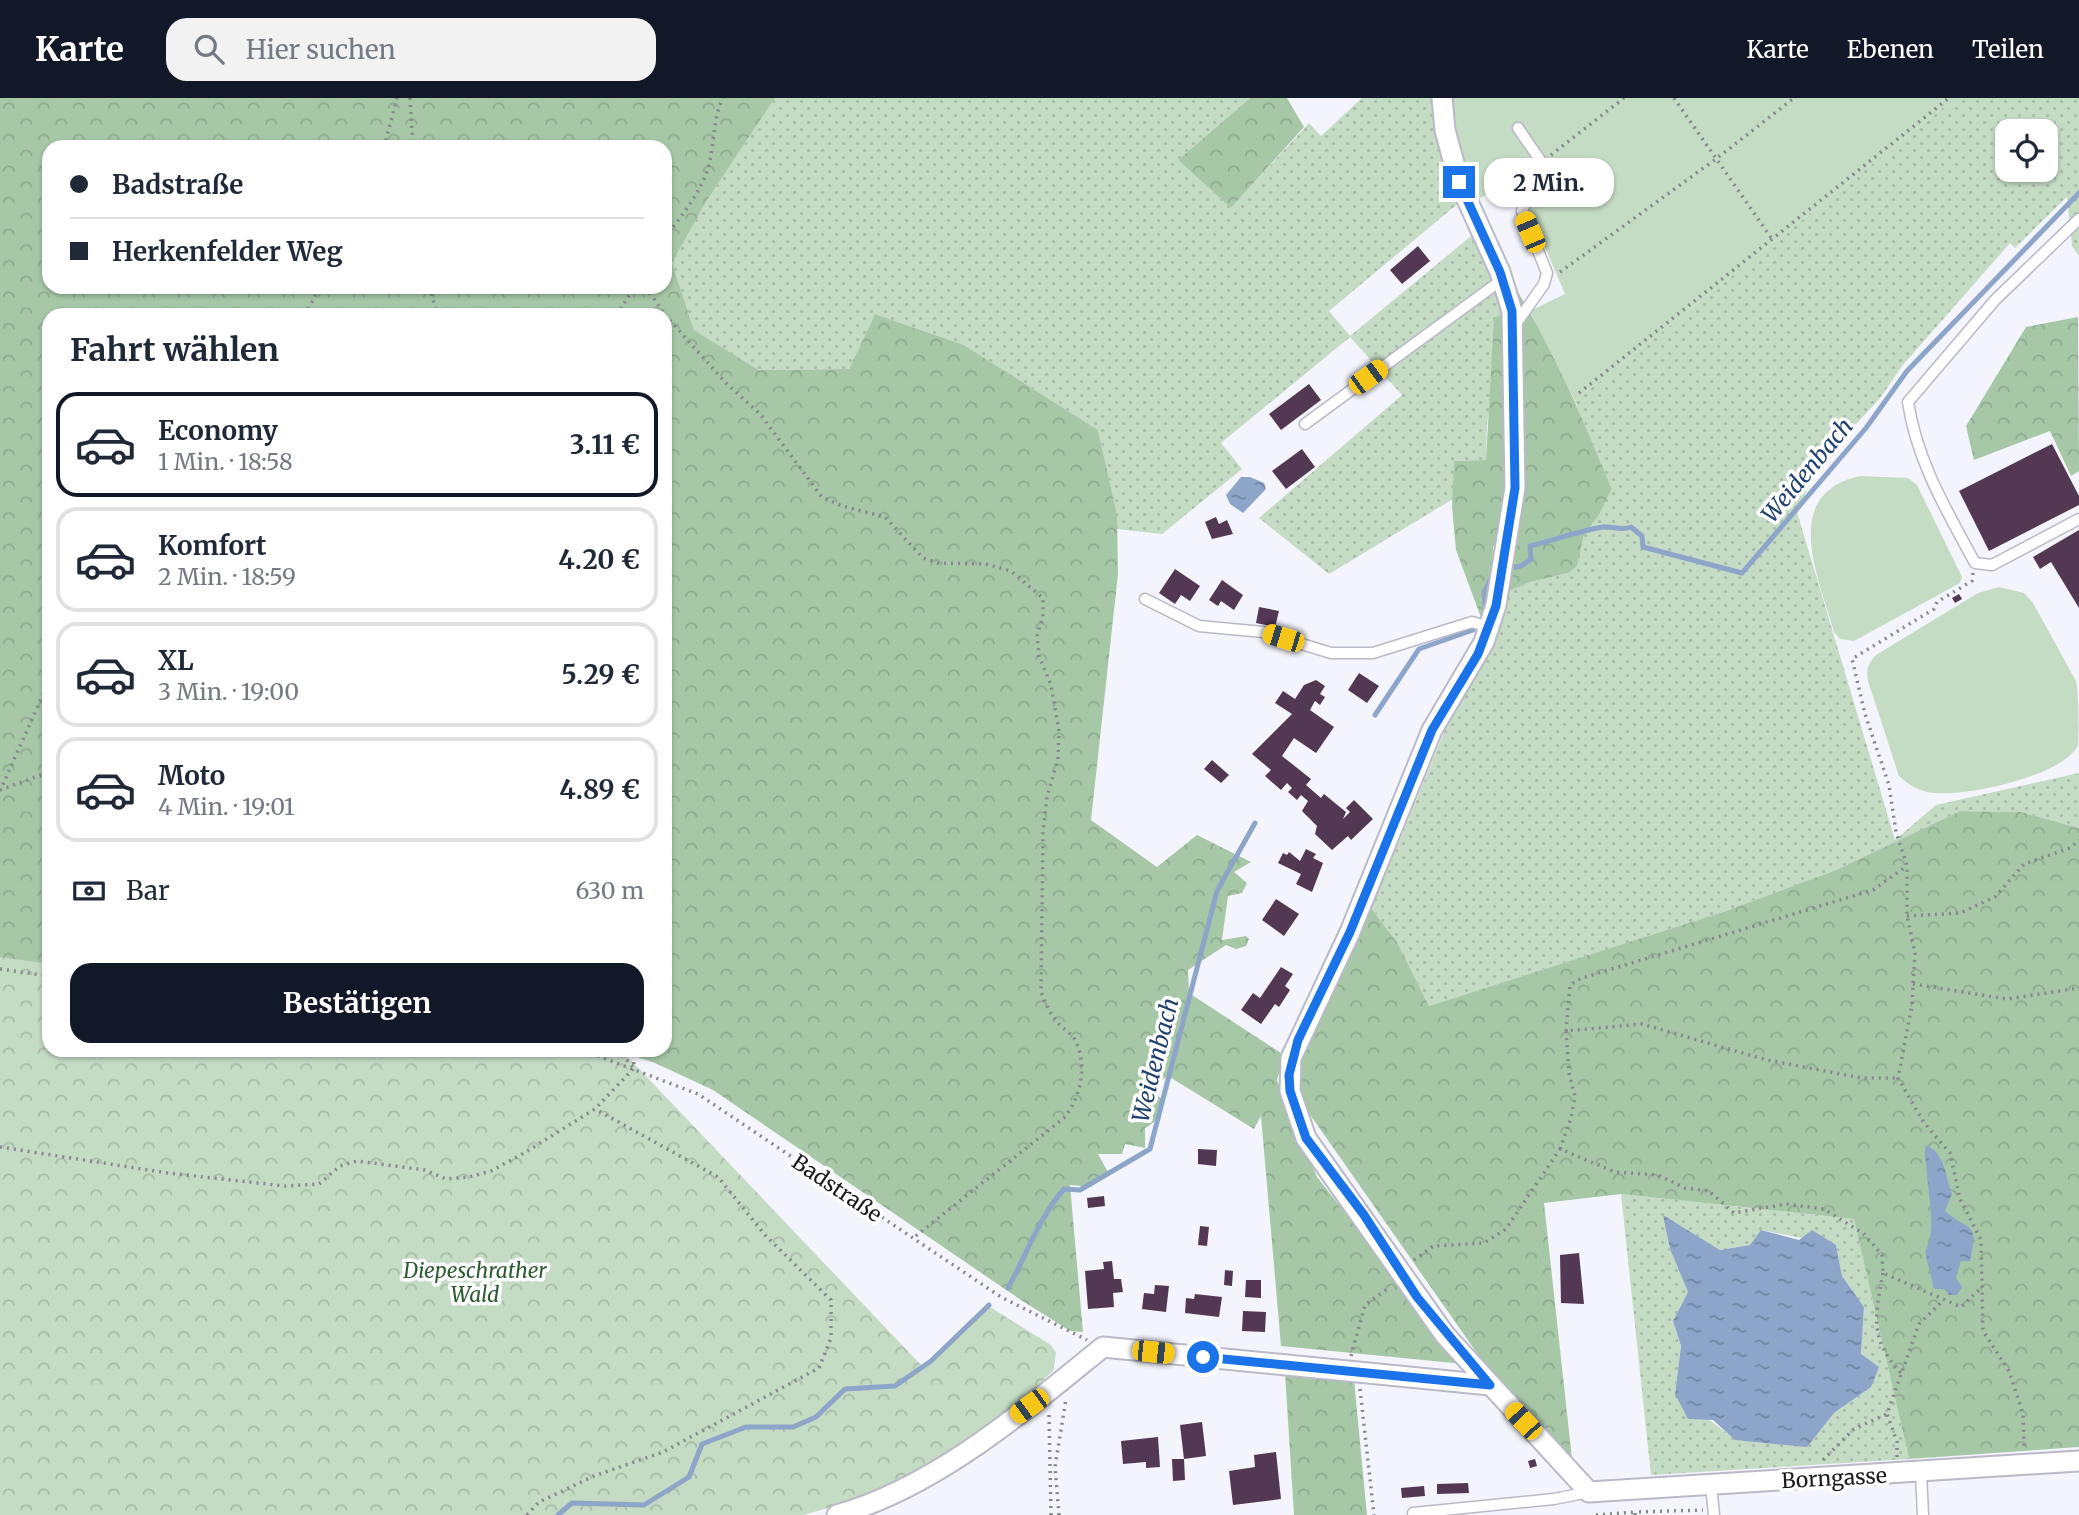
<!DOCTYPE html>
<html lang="de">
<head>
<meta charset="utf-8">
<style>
  body { margin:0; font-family:Merriweather,serif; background:#f2f2f3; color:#1f2937; height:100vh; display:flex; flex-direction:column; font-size:26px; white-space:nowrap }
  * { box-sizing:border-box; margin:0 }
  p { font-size:23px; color:#747a83 }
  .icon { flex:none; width:38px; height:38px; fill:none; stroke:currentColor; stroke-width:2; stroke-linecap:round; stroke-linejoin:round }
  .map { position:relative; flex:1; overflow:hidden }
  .details { position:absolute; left:42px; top:210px; width:630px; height:749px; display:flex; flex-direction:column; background:#fff; border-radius:21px; box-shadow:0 2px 5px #0004 }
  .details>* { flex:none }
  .banner { position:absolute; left:42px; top:42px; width:630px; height:154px; border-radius:21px; box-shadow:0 2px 5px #0004; display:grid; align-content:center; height:154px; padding:0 28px; background:#fff }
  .buttons { position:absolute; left:1995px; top:21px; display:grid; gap:14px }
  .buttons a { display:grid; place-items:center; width:63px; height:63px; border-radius:14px; background:#fff; box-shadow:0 2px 5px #0004; font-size:35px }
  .end { position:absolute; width:32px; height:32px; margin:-16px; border:9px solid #1a73e8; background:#fff; box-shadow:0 0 0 4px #fff }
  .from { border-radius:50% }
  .bubble { position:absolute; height:49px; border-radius:21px; background:#fff; box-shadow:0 2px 5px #0004; font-size:23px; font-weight:700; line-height:49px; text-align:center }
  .car { position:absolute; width:21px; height:42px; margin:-21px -10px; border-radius:9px; box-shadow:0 0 5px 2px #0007; background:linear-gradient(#f5c518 24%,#345 0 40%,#f5c518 0 76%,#345 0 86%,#f5c518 0) }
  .banner b { display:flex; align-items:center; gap:24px; height:66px; font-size:26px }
  .banner b+b { border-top:2px solid #e0e1e3 }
  .banner i { width:18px; height:18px; background:#1f2937 }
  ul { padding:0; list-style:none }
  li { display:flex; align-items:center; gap:21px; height:105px; margin:0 14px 10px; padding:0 14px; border:4px solid #e0e1e3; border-radius:21px }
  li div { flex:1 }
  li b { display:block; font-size:26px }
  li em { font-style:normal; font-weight:700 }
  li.active { border-color:#111827 }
  li>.icon { width:63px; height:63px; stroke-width:1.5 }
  h2 { padding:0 28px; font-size:32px; line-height:84px }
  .pay { display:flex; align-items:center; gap:18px; height:77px; padding:0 28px; font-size:26px }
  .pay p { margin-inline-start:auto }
  .button { display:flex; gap:14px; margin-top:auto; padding:14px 28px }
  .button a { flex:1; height:80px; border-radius:21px; background:#111827; color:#fff; font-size:28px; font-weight:700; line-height:80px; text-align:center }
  header { display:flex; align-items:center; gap:42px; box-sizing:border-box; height:98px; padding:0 35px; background:#111827; color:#fff }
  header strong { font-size:33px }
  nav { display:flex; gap:38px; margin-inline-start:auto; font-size:24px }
  .search { width:490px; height:63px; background:#f2f2f3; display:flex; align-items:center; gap:18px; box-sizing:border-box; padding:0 24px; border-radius:21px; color:#747a83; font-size:26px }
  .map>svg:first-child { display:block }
</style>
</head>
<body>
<header>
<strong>Karte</strong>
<div class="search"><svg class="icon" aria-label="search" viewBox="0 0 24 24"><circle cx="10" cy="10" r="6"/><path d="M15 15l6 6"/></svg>Hier suchen</div>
<nav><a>Karte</a><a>Ebenen</a><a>Teilen</a></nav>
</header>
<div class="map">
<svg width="2079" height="1417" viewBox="0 0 2079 1417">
  <defs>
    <pattern id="grass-dots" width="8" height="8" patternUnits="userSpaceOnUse" patternTransform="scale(1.75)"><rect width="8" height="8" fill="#c4dbc4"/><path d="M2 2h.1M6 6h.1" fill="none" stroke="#a8bba8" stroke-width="1.8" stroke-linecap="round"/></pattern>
    <pattern id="forest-crowns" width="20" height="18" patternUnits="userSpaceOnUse" patternTransform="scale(1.75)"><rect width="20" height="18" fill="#a6c8a7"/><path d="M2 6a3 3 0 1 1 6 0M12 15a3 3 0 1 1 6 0" fill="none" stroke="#8eab8f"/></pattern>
    <pattern id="park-crowns" width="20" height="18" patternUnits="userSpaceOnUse" patternTransform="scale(1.75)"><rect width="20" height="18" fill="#c4dbc4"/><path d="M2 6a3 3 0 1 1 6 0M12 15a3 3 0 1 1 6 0" fill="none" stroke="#a8bba8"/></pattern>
    <pattern id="water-ripples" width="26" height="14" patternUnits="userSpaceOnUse" patternTransform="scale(1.75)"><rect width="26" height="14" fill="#8ca5c8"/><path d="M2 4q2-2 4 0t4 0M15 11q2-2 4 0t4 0" fill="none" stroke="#7285a2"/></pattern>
  </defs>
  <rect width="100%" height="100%" fill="#f4f4fd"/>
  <!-- grass -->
  <path fill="url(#grass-dots)" fill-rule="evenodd" d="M775,0H1250L1178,62L1231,110L1309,25L1321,38L1362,0H1434L1461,103L1329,213L1350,238L1476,134L1507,214L1487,326L1486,362L1454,363L1453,401L1329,476L1259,420L1402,297L1350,239L1221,345L1242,371L1162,436L1117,431V416L1098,332L964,247L875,216L849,271L759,272L694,232L672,165L706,104Z
    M1955,0H2079V158L2072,148L2067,99L2015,150L2010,145L1902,268L1881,299L1818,367L1797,414L1895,742L1936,707L2079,675V730L2021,714L1960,713L1836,772L1726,813L1429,908L1397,844L1369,807L1395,754L1452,615L1491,552L1507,494L1527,485L1568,475L1581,451L1584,437L1599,417L1612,391L1575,303ZM2007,33H2046V72H2007Z
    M1621,1096L1854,1121L1909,1361L1651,1377ZM1664,1118L1720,1152L1750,1147L1762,1132L1836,1147L1842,1178L1864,1209L1861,1256L1871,1289L1834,1315L1807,1348L1736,1342L1675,1296L1681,1248L1673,1223L1688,1194L1670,1151Z"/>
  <!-- forest -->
  <path fill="url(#forest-crowns)" fill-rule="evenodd" d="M0,0H775L706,104L672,165L694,232L759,272L849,271L875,216L964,247L1098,332L1117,416L1118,476L1091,722L1157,769L1197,737L1251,764L1234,774L1247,785L1242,795L1228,798L1222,842L1246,838L1249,841L1246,848L1236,851L1226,847L1188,872L1189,895L1284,957L1277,982L1317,1079L1464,1266L1281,1248L1261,1018L1254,1031L1168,978L1148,991L1161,1000C1161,1014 1158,1024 1145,1030V1050L1125,1046L1122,1056H1098L1109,1076L1091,1089L1070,1087L1083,1234L1070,1233L1021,1202L713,992L655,965L616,952H665V217H49V868L0,861ZM49,49H665V189H49Z
    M1250,0H1287L1304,29L1231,110L1178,62Z
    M1510,182C1553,247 1582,320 1612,391L1599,417L1584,437L1577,468L1568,475L1527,485L1507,494Z
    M1507,214L1510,386L1498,448H1493L1492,502L1483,525L1456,452L1452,409L1454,363L1486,362L1494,220Z
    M2078,219L2079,373L2071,378L2050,333L1974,362L1966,328L2026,229Z
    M1960,713L2021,714L2079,730V1349L1909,1361L1854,1121L1621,1096L1544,1105L1572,1361L1486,1268L1297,998L1296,970L1371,810L1397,844L1429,908L1726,813L1836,772Z
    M1285,1275L1354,1282L1367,1417H1294Z"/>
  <!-- park -->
  <path fill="url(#park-crowns)" d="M0,859L49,866V952L623,954L923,1269C950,1255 966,1223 990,1209L1051,1247L1056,1255L1053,1273C1012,1312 961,1352 910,1378C877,1396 840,1406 804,1417H0Z"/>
  <!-- garden -->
  <path fill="#c4dbc4" d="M1453,0H1955L1575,303L1530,213L1565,196L1514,76L1474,105L1447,13Z
    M1860,378L1908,380L1917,387L1962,479L1960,485L1854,543L1840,541L1834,534C1820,482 1778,396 1860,378Z
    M1999,489L2024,495L2033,505L2076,583C2079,594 2079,638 2078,648C2061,679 1960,701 1927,694C1915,691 1908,686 1899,678L1868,583C1866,571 1868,566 1876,557L1978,495Z"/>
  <!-- water -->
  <path fill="url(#water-ripples)" d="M1241,379H1250L1264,385L1266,391L1243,415L1230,406L1226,397Z
    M1926,1047C1946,1056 1945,1078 1952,1096L1945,1113C1970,1135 1979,1121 1970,1163H1961L1956,1180L1962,1189L1957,1197H1949L1944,1191H1934L1925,1154C1937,1132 1928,1098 1927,1075C1927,1064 1923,1059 1926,1047Z
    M1663,1117L1720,1152L1750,1147L1761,1132L1799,1142L1812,1132L1836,1147L1842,1178L1864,1209L1861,1256L1879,1269L1871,1289L1834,1315L1807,1349L1735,1342L1713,1322L1688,1321L1675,1296L1681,1248L1673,1223L1688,1194L1670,1151Z"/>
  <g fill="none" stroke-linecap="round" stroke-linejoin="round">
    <!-- stream -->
    <path stroke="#8ca5c8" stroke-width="5" d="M1510,470L1521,468L1531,461L1530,448C1555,442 1578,433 1603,429C1614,428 1620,433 1631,429L1642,438L1643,449L1742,475L1866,330L1907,273L2079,95
      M1485,509L1484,494L1490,482
      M1375,617L1419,551L1473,532
      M1008,1190C1027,1156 1038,1121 1064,1091L1080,1092L1150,1051L1217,793L1255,725
      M558,1417L572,1405L644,1407L689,1379L702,1346L746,1329H793L816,1319L845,1291L895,1288L931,1263L989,1207"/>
  </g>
  <!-- building -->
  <path fill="#533854" d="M1418,148L1430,163L1402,186L1390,172Z
    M1309,286L1321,302L1281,332L1269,316Z
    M2052,346L2079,398V407L1989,453L1959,393Z
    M1302,351L1315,369L1286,391L1272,373Z
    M1216,419L1219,426L1227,422L1233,436L1212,441L1205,424Z
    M2079,432V510L2051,464L2040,471L2033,459Z
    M1175,471L1200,488L1190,503L1181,497L1175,506L1159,495Z
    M1222,482L1243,497L1234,512L1221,503L1218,508L1209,502Z
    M1959,496L1962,501L1955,505L1952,500Z
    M1259,509L1279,513L1275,529L1256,525Z
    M1359,575L1379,588L1367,605L1348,592Z
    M1316,582L1325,588L1320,596L1325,599L1320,607L1315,603L1310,612L1334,629L1316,655L1294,640L1282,658L1311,681L1306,687L1321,700L1324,696L1346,714L1343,721L1350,714L1346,710L1354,702L1373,721L1351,742L1348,738L1332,752L1315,736L1317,728L1302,713L1308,703L1301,697L1297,702L1288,694L1292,690L1287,685L1281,692L1265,678L1271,672L1252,656L1292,616L1275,605L1283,593L1295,601L1304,587Z
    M1212,662L1229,677L1221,685L1204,671Z
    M1306,751L1316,756L1313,760L1323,765L1312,794L1296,786L1301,776L1278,765L1283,755L1287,757L1289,754L1300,763Z
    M1276,801L1299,816L1284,838L1262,822Z
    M1281,869L1293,876L1285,888L1290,892L1279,909L1275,906L1261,926L1241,912L1253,895L1260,900Z
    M1198,1051L1217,1052L1216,1068L1198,1066Z
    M1104,1098L1105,1108L1088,1110L1087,1100Z
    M1200,1128L1209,1129L1207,1148L1198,1147Z
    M1579,1155L1584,1206L1561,1205L1560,1157Z
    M1112,1163L1114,1181H1121L1123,1194L1113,1195L1114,1209L1088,1211L1085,1173L1104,1171L1103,1164Z
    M1225,1172L1233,1173L1232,1188L1224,1187Z
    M1246,1182H1261V1200L1245,1199Z
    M1155,1187L1169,1188L1166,1214L1142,1211L1144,1195L1154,1196Z
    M1195,1196L1222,1199L1219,1219L1185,1215L1186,1200L1194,1201Z
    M1243,1213L1266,1214L1265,1234L1242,1233Z
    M1202,1324L1206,1358L1184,1361L1185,1382L1173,1383L1172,1361H1184L1180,1327Z
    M1158,1339L1160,1369L1146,1370V1364L1123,1366L1121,1343Z
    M1276,1354L1281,1401L1233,1407L1229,1373L1255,1369L1254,1357Z
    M1535,1361L1537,1368L1530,1370L1528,1363Z
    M1468,1385L1469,1395L1437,1396V1386Z
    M1424,1388L1425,1398L1402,1400L1401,1390Z"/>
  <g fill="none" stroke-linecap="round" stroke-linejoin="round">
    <defs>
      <path id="service" d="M2079,121L1995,202L1908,304C1917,364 1947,413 1975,465L1992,467L2079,421
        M1515,227L1544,186L1547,175L1522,113L1542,65L1518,30
        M1305,326L1503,181
        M1145,501L1199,528L1263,534L1331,555H1373L1472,524L1490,529
        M1921,1375L1923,1417
        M1711,1387L1714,1417
        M1413,1415L1554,1401L1589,1394"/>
      <path id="minor" d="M1442,0L1445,32L1459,84L1500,174L1512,213L1515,390L1496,507L1484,544L1432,632L1350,834L1291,960L1290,993L1306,1040L1445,1237L1589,1394L2079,1363
        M837,1417C936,1389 1024,1313 1103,1249L1490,1287"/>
    </defs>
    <!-- service casing -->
    <use href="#service" stroke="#bab9c7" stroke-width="13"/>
    <!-- minor casing -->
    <use href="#minor" stroke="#bab9c7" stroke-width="23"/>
    <!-- path -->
    <path stroke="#86868d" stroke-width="3.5" stroke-dasharray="2 5" stroke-linecap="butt" d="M410,0L413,49
      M1674,0L1772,141
      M384,49L397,0
      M1551,57L1624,0
      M665,140C681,118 700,96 708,70C715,47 712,22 723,0
      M1560,174L1716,61L1794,0
      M430,189L437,217
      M646,189L665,217
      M305,217L320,189
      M617,217L634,189
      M665,217L725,284L760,316L822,399L842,408L885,419L923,460L938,465L986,466L1011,473L1043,500V519L1037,536L1039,558L1051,587L1059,633L1058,661L1047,699L1043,734L1041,894C1046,906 1050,917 1060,927C1065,932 1072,936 1075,942C1088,967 1081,999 1064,1020L912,1141
      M1579,295L1949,0
      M1973,475L1972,483L1937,504L1934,511L1852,561L1865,616L1889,687L1896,734L1907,768V818L1915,855L1912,907L1898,980L1924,1025L1950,1055L1960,1101L1981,1142L1983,1233L2009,1273L2023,1316L2024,1349
      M0,692L49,674
      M0,693L49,583
      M1907,818L1960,815L1995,799L2024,766L2070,750L2079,742
      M0,871L49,878
      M1913,886L2007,901L2079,890
      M1566,933L1570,887L1582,880L1873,792L1907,768
      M563,952L598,958L698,996L1001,1199L1087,1242
      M617,952L633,969
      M0,1049L168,1075L285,1088L319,1086L340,1068L357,1063L425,1072L446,1081L469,1079L491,1073L524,1055L595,1011L634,970L633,952
      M1560,1051L1571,1020L1575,998L1569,975L1566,933L1642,926L1767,962L1862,980H1898
      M1414,1162L1433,1148L1484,1145L1506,1131L1560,1051L1615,1074L1658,1077L1685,1090L1709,1093L1734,1115L1786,1106L1824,1111L1864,1136L1882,1157L1883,1175L1961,1209L1982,1189
      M1883,1175C1875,1218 1869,1241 1901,1275
      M1351,1258L1365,1207L1390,1189
      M1360,1291L1374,1417
      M1049,1317L1051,1417
      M1897,1359V1344L1887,1316L1919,1226L1943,1203
      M1823,1362L1854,1331L1887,1316
      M527,1417L539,1404L594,1378L663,1354L819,1270L831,1240V1202L765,1137L718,1079L595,1011
      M1059,1417L1055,1369L1066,1301
      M1596,1417L1635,1414
      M1635,1417V1414L1703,1412"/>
    <!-- service -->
    <use href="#service" stroke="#fff" stroke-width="10"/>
    <!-- minor -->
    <use href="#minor" stroke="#fff" stroke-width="19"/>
  </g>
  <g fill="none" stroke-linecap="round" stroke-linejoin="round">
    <!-- route -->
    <path stroke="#1a73e8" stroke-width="9" d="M1203,1259L1490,1287L1417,1199L1364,1117L1306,1040L1290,993L1289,977L1298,942L1350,834L1432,632L1478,556L1496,508L1515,390L1512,213L1500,174L1459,84"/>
  </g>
  <g text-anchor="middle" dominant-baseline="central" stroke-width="7" stroke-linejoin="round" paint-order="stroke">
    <!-- street labels -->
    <g font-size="21" fill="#19181d" stroke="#fff">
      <text transform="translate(837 1090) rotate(34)">Badstraße</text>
      <text transform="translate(1834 1380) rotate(-3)">Borngasse</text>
    </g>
    <!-- park labels -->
    <g font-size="21" font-style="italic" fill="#2c5b30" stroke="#fff">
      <text x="475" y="1172">Diepeschrather<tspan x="475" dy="24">Wald</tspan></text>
    </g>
    <!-- water labels -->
    <g font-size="23" font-style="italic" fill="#1f416f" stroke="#fff">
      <text transform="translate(1807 372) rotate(-50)">Weidenbach</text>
      <text transform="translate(1155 962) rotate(-76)">Weidenbach</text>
    </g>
  </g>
</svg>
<div class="buttons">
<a><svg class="icon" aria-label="locate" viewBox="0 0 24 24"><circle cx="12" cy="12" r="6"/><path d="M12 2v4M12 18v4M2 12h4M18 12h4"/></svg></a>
</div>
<i class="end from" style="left:1203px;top:1259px"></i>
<i class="end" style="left:1459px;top:84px"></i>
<div class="bubble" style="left:1484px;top:60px;width:130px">2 Min.</div>
<i class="car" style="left:1530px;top:134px;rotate:337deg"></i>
<i class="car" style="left:1368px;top:279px;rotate:54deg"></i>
<i class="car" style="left:1283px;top:540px;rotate:287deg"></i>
<i class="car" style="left:1153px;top:1254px;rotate:96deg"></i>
<i class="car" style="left:1029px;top:1308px;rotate:234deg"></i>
<i class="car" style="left:1523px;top:1323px;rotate:317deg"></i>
<div class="banner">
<b><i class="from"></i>Badstraße</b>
<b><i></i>Herkenfelder Weg</b>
</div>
<section class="details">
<h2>Fahrt wählen</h2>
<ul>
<li class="active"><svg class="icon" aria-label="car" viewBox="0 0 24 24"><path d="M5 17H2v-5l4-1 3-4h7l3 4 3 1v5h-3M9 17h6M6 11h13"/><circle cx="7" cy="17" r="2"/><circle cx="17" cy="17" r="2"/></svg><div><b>Economy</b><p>1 Min. · 18:58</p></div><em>3.11 €</em></li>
<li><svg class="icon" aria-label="car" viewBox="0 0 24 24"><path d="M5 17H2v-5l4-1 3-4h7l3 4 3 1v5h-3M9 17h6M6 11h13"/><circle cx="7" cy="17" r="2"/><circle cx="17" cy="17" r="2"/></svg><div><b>Komfort</b><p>2 Min. · 18:59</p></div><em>4.20 €</em></li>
<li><svg class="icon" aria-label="car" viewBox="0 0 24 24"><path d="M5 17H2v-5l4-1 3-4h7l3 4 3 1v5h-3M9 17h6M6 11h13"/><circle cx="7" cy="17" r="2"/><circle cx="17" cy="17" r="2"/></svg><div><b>XL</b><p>3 Min. · 19:00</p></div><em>5.29 €</em></li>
<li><svg class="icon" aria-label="car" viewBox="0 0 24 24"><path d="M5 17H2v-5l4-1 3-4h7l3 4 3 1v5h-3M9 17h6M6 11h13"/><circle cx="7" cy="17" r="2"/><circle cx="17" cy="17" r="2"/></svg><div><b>Moto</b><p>4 Min. · 19:01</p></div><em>4.89 €</em></li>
</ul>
<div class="pay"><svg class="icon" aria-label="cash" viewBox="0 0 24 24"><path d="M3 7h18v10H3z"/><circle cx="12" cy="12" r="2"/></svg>Bar<p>630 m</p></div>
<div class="button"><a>Bestätigen</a></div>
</section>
</div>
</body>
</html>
